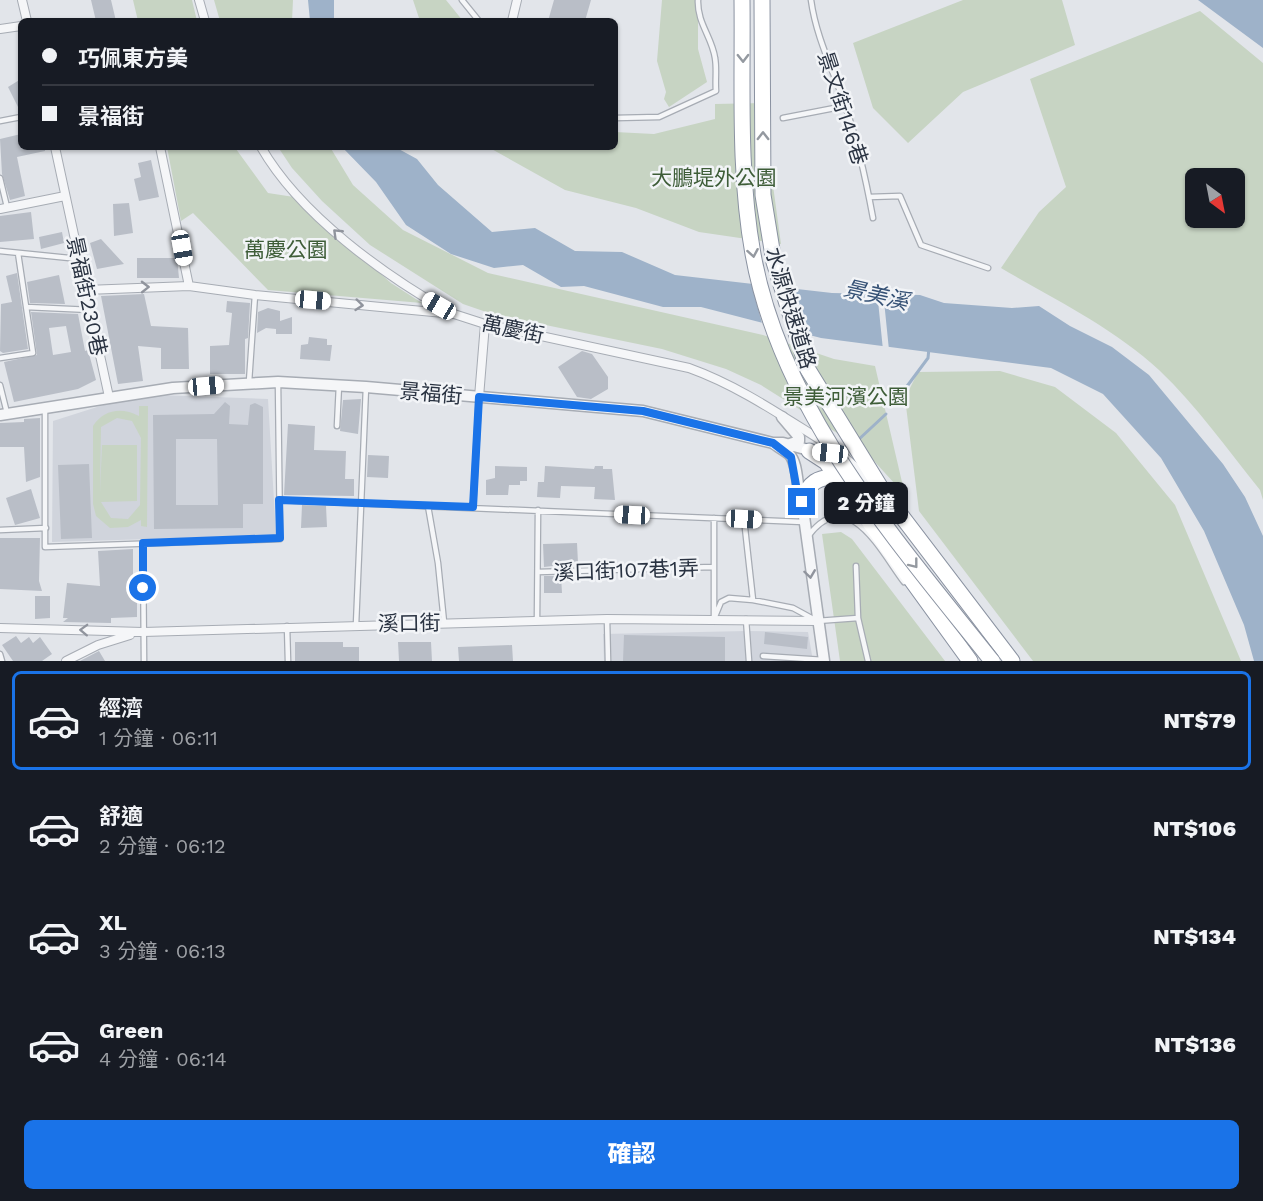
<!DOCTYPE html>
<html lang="zh-TW">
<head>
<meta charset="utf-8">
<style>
  body { margin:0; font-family:"Work Sans","Noto Sans TC",sans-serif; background:#242831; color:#f1f3f6; height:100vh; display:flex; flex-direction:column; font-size:22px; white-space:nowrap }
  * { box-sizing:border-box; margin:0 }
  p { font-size:20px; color:#9ea1a6 }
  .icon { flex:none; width:33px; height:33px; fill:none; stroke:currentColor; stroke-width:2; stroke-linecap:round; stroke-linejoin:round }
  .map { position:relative; height:661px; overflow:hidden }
  .drawer { display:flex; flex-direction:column; background:#171b24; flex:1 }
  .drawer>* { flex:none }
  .guide { position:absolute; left:18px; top:18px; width:600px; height:132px; border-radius:9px; box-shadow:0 2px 4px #0004; display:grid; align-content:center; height:132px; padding:0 24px; background:#171b24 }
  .needle { width:39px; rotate:148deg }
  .buttons { position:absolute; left:1185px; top:168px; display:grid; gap:12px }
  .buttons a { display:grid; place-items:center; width:60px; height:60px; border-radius:9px; background:#171b24; box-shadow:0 2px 4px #0004; font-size:30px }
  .end { position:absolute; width:27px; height:27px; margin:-14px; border:8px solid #1a73e8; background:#fff; box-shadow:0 0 0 3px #fff }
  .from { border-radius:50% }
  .bubble { position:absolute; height:42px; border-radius:9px; background:#171b24; box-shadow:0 2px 4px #0004; font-size:20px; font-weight:800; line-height:42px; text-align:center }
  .car { position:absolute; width:18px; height:36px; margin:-18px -9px; border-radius:8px; box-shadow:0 0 4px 2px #0007; background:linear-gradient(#fff 24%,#345 0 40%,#fff 0 76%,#345 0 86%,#fff 0) }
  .guide b { display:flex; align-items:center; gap:21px; height:57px; font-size:22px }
  .guide b+b { border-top:2px solid #363941 }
  .guide i { width:15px; height:15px; background:#f1f3f6 }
  ul { padding:10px 0 0; list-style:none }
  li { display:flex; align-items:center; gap:18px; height:99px; margin:0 12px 9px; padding:0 12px; border:3px solid transparent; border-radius:9px }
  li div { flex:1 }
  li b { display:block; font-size:22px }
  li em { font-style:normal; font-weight:800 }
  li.selected { border-color:#1a73e8 }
  li>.icon { width:54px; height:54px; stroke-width:1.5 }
  .button { display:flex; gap:12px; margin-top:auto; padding:12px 24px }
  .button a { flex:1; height:69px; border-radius:9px; background:#1a73e8; color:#fff; font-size:24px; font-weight:800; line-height:69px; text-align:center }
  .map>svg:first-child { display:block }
</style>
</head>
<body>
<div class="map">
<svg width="1263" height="661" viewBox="0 0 1263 661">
  <rect width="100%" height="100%" fill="#e2e5ea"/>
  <!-- built -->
  <path fill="#d0d4dc" d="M159,395L268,399L276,535L52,542L53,421L116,401Z
    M747,631L808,632L813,661H604L603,634Z"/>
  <!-- green -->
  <path fill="#c7d4c3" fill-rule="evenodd" d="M133,0H192L197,21H138Z
    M214,0H293L292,21H220Z
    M413,0H446L463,21H420Z
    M662,0H698V49L707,82L669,107L664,99L666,92L657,61Z
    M963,0H1062L1075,45L963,92L908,143L873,108L853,43Z
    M1200,11L1263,63V500L1260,490C1227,449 1197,406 1159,370C1114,328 1054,299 1001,268L1039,212L1066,187L1030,79ZM1196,178H1234V218H1196Z
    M763,103L769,105L771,171L781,244L699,232L636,208L565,190L488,147H615V132L654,134L715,119V104Z
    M167,147H255L236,149L268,193L294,197L391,283L422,303L268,290L193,213L181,221Z
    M278,147H330L353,185L403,230L488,273L763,335L834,359L875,366L905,495L864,450L761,385L726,369L662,349L492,314L463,304L370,245L322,201L292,168Z
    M1000,371L1055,387L1116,433L1175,505L1241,661H1033L919,511L905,398L918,372Z
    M139,406H148L147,527L141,526V520L128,527L110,528L96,516L93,504V426C104,409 122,407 139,416ZM117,418L132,421L141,438L140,505L128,519L111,518L101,502L137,501V445H102L100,493L101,427Z
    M841,532L852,539L945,661H840L822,534Z"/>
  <!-- water -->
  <path fill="#9eb2c9" d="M308,0H334V21H310Z
    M1198,0H1263V48Z
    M342,147H395L417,159L438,185L492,232L535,228L575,251L622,252L675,275L832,293L920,295L944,303L1012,308L1039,306L1070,326L1112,347L1149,375L1223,464L1245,497L1263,536V661H1254L1244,625L1204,531L1161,458L1103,394L1051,368L821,338L701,307H663L584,286L561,287L523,265L494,268L451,254L406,225L376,182Z"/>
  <!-- pier -->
  <path fill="#e2e5ea" d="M750,279L792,285L809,339L763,327Z
    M877,291H883L889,350H883Z"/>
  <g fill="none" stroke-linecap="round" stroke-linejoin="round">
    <!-- stream -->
    <path stroke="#9eb2c9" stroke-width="3" d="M899,397L928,358L929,348
      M857,441L886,414"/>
  </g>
  <!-- building -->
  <path fill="#b9bec7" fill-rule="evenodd" d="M91,0H111L116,21H96Z
    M554,0H591L585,21H548Z
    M21,79V113L8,87Z
    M21,134V147H45V151L17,157L25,196L10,200L2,174L0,139Z
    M151,160L159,197L139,201L134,179L141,177L138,163Z
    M129,203L133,233L114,236L113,204Z
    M31,212L34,239L0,242V216Z
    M62,232L64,243L41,249L39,237Z
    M101,239L124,264L97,269L90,243Z
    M137,258H177L179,278H137Z
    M17,273L28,349L3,353L0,351L1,304L12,302L6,276Z
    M59,275L65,304L30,303L27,282Z
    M144,294L151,326L188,328L189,369H161V348L138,346L143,381L118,384L101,296Z
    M227,301L250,303L248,338L245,339V374H210V346L229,345L232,313L226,312Z
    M268,308L280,311V321L292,317V334H276V329L266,328L257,333L258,312Z
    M31,312L78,314L85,351L88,350L96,380L78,389L14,402L4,362L37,355ZM66,326L71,352L53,355L49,328Z
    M309,337L327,339V345H332L330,361L300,359L301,345L308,344Z
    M582,351L592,354L608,377V389L591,399L577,397L558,367Z
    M361,399L358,434L340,431L343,400Z
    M225,402L230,406L229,424L248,425L250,405L255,403L263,407V504H243V528L154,529L153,415L214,414ZM176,439H217L218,505H176Z
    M40,418V477L26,482L24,447H0V423L24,422V419Z
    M288,424L315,426L314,450L346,451L345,479H354V496L284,495Z
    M368,455L389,456L388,478L367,477Z
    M89,464L92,538L61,539L58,465Z
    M495,466L527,467V481H520V485H509L508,495H486V480L495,478Z
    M545,466L594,469L595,466H603V469H612L615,500L594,499L595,487L561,486L560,498L537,497L538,482H544Z
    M31,489L40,518L15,525L6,498Z
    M302,505L326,506L327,527L301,528Z
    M0,538H40L39,581L42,591L0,589Z
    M577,543L578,563L544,567L543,544Z
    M133,549V599H137V617L111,618V623L63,622L68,618H63L67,583L100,586L98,551Z
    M544,576H561L562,593H544Z
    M35,596H50V618L35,619Z
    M765,632L808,637L807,649L764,644Z
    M624,635L725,637V661H623Z
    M16,636L21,643L29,637L33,643L40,637L52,654L42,661H13L2,645Z
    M295,642H343V647H359V661H295Z
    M398,642H431L432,661H399Z
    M512,645L513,661H459L458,647Z
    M99,651L105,661H80Z"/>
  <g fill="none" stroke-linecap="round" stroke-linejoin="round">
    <defs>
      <path id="service" d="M462,0L479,21
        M811,0C816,37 833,70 845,105C858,142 866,180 873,218
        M615,118L659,117L716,91C715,80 717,69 715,58C712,37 697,23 698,0
        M783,118L845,106
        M0,121L21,117
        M0,178L7,207
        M869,197L900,196L921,245L988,268
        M0,251L79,259
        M26,307L91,310
        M0,358L33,353L18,253
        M249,382L255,295
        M0,385L7,413
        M45,409V547L280,539L278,382
        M337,426L339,385
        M279,500L803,522
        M428,506L438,563L444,622
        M473,507L479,397
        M714,518V617
        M744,519L753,600
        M0,530L46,528
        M809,535C849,484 881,552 904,582
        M143,543L144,661
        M856,566L858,618
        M538,572L713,567
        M607,619L608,661
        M714,619L721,602L729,598L753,600L793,608L817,621L858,618L868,661
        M746,619L749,661
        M537,620L538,510
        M356,625L366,387
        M287,626L288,661
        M0,654L2,661
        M763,656L824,660"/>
      <path id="minor" d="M22,0L27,21
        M199,0L205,21
        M512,21L517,0
        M0,29L21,26
        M55,147L109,397
        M160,147L189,286
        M261,147C300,215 384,275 451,313
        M0,209L65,196
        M86,290L189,286L255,295L454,314L485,324L689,368C739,386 782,416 827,444
        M479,397L485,324
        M842,455L860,471L873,487
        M0,628L143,632L607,619L817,621
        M66,661L98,645L130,635"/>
      <path id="tertiary" d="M0,415L173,388L278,382L366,387L643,411L773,443C778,447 784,450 789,454C799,464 796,489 802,502L824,661
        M782,417L799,437V441L790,444
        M773,443H783L816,452"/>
      <path id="trunk" d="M762,0L763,195L774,262L807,368L884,493L1012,661
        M809,451L826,462L970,661
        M802,502C807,484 819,474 838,479"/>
    </defs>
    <!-- service casing -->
    <use href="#service" stroke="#a7acb4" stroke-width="7"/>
    <!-- minor casing -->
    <use href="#minor" stroke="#a7acb4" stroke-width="10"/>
    <!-- tertiary casing -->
    <use href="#tertiary" stroke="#a7acb4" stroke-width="13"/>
    <!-- trunk casing -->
    <use href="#trunk" stroke="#8a92a1" stroke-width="17"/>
    <!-- service -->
    <use href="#service" stroke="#f5f6f8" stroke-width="4.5"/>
    <!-- minor -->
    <use href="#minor" stroke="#f5f6f8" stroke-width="8"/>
    <!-- tertiary -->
    <use href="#tertiary" stroke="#f5f6f8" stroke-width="10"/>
    <!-- trunk -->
    <use href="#trunk" stroke="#fff" stroke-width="15"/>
    <defs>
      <path id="trunk-bridge" d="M742,0C743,84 738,171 753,254C781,411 896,540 992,661"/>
    </defs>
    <!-- trunk-bridge casing -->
    <use href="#trunk-bridge" stroke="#8a92a1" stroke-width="17" stroke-linecap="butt"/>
    <!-- trunk-bridge -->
    <use href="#trunk-bridge" stroke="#fff" stroke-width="15"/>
  </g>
  <!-- one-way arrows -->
  <defs><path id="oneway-chevron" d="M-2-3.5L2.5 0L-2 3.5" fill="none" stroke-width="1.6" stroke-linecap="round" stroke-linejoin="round" transform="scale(1.5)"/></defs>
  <g stroke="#9499a0">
    <use href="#oneway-chevron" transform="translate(743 58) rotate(89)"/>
    <use href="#oneway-chevron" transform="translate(763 136) rotate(-90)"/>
    <use href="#oneway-chevron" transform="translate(753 253) rotate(80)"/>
    <use href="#oneway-chevron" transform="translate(914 564) rotate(52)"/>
  </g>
  <g stroke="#90949d">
    <use href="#oneway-chevron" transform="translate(337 233) rotate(-136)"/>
    <use href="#oneway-chevron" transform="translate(145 287) rotate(-1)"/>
    <use href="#oneway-chevron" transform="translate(359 305) rotate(6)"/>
    <use href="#oneway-chevron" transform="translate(810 574) rotate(82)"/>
    <use href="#oneway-chevron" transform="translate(84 630) rotate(-178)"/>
  </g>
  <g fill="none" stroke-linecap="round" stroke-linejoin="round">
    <!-- route -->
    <path stroke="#1a73e8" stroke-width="8" d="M143,588V543L280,538L279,500L473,507L479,397L643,411L773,443L791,457L797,491L802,502"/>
  </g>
  <g text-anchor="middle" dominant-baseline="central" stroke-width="5" stroke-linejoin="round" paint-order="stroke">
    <!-- street labels -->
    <g font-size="21" fill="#2a3342" stroke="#f2f4f7">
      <text transform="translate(843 108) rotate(72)">景文街146巷</text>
      <text transform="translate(87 296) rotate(78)">景福街230巷</text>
      <text transform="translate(791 308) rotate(73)">水源快速道路</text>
      <text transform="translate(513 329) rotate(12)">萬慶街</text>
      <text transform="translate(431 393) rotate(5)">景福街</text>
      <text transform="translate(626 570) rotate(-2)">溪口街107巷1弄</text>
      <text transform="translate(409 623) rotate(-1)">溪口街</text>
    </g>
    <!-- park labels -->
    <g font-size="21" fill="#3e5d38" stroke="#f2f4f7">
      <text x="714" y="177">大鵬堤外公園</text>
      <text x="286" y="249">萬慶公園</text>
      <text x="846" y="396">景美河濱公園</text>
    </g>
    <!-- water labels -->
    <g font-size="22" font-style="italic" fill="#355175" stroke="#f2f4f7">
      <text transform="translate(876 295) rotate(13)">景美溪</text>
    </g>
  </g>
</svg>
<div class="buttons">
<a><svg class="needle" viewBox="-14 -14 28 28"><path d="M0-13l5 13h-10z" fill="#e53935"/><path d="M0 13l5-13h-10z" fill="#9ea1a6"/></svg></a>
</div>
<i class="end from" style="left:143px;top:588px"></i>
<i class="end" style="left:802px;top:502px"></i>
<div class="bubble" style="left:824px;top:482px;width:84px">2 分鐘</div>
<i class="car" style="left:182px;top:248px;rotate:170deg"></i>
<i class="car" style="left:313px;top:300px;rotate:95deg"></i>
<i class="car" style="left:439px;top:306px;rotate:300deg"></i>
<i class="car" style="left:206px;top:386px;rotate:85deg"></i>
<i class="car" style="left:830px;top:453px;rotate:276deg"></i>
<i class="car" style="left:632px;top:515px;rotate:273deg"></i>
<i class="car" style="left:744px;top:519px;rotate:93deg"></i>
<div class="guide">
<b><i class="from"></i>巧佩東方美</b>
<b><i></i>景福街</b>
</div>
</div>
<section class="drawer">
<ul>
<li class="selected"><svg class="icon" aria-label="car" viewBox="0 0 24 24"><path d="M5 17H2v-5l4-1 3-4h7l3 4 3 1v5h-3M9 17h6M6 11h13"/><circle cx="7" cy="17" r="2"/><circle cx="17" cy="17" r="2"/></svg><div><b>經濟</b><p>1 分鐘 · 06:11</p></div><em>NT$79</em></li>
<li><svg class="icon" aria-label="car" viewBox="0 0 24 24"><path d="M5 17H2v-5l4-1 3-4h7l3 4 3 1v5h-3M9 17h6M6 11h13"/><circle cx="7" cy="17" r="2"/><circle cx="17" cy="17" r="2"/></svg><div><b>舒適</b><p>2 分鐘 · 06:12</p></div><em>NT$106</em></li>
<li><svg class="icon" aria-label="car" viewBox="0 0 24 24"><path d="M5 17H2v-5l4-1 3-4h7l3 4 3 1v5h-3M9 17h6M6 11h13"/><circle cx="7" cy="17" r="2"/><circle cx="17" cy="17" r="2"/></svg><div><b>XL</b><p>3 分鐘 · 06:13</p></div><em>NT$134</em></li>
<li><svg class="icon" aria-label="car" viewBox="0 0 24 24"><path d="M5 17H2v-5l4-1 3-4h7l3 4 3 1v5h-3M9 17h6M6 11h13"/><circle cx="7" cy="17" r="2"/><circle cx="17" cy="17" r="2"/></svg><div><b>Green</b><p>4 分鐘 · 06:14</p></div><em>NT$136</em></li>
</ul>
<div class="button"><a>確認</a></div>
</section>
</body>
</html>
